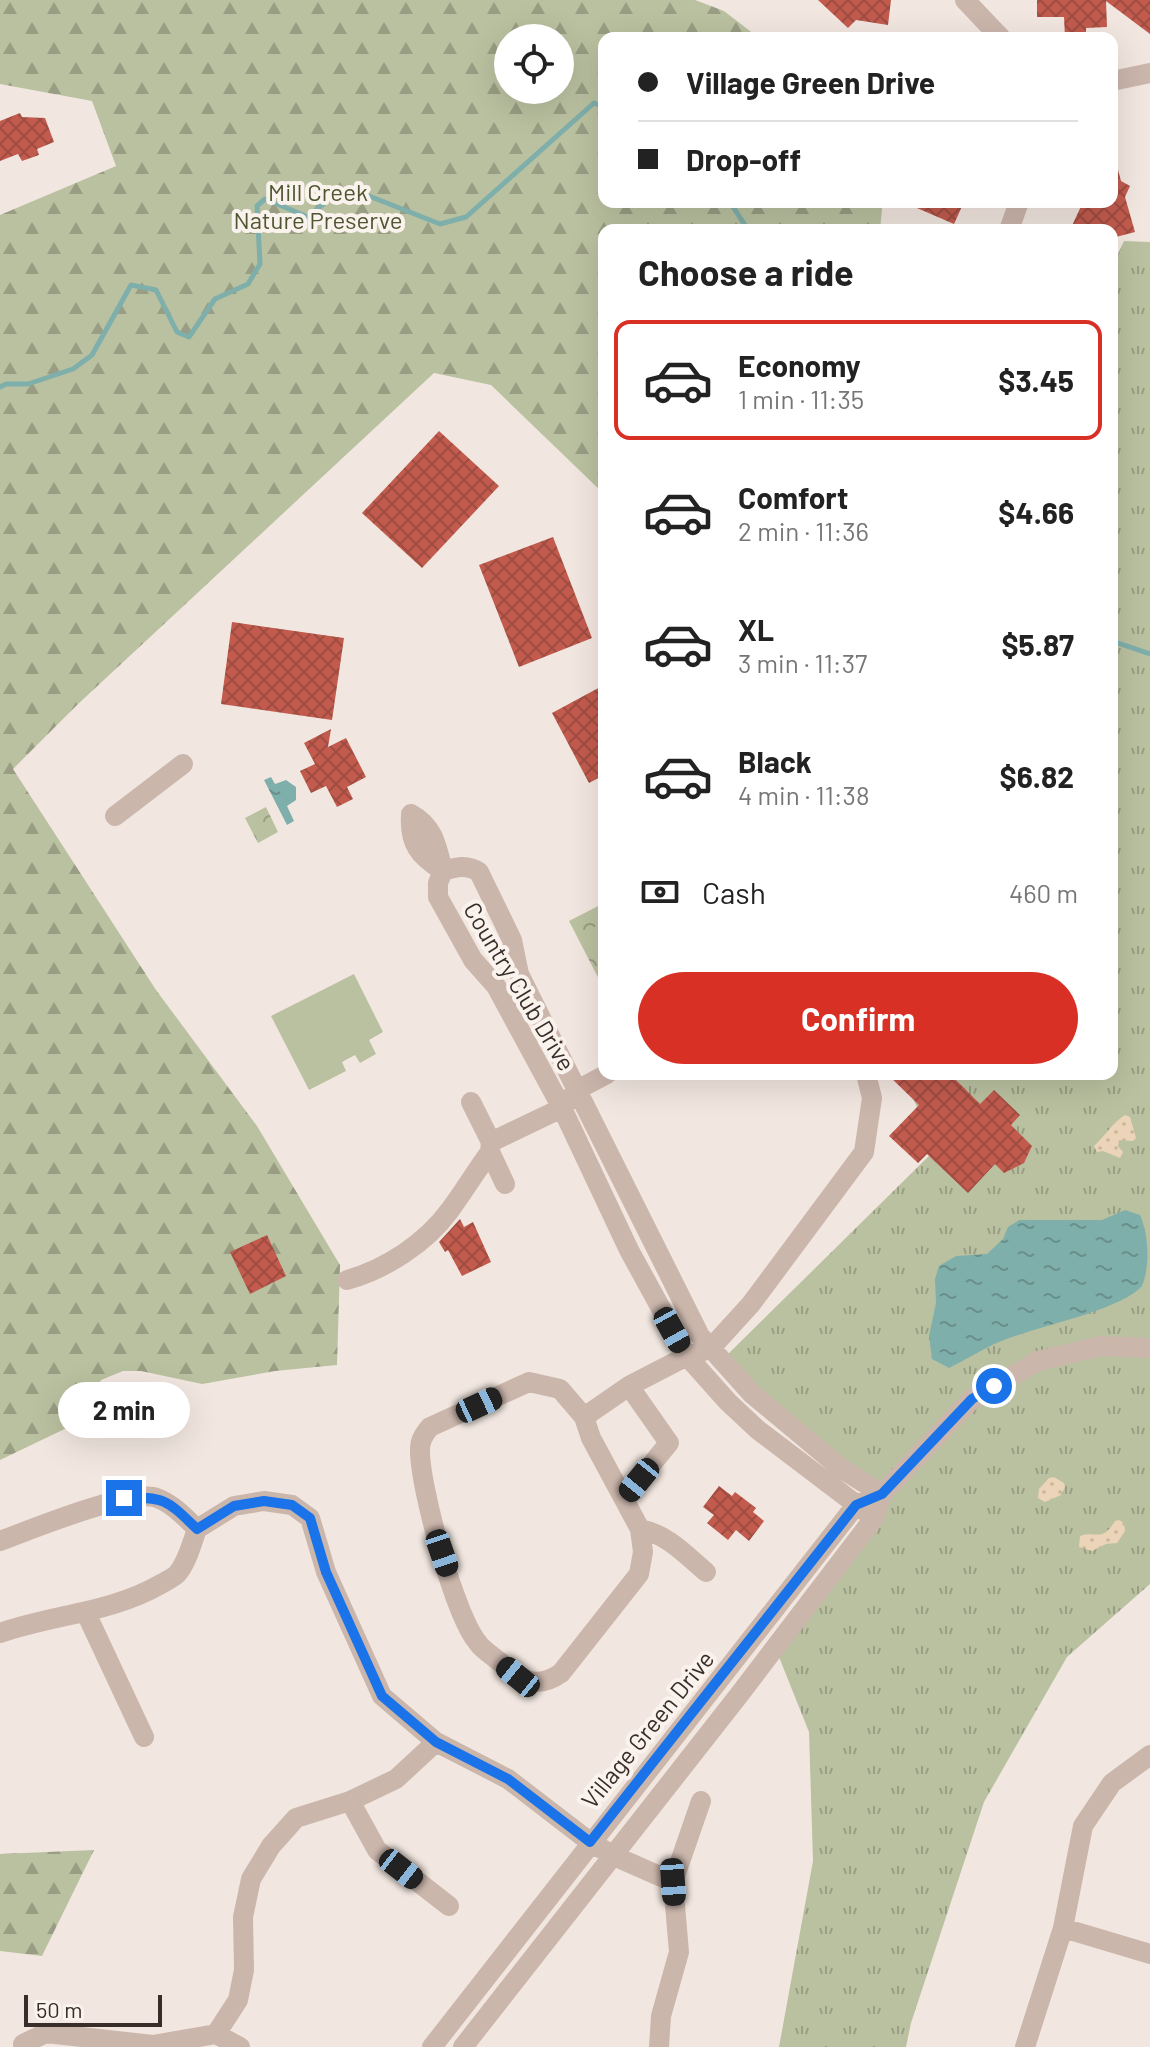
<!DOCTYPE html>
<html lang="en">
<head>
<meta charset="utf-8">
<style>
  body { margin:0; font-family:Barlow,sans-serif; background:#f2f2f2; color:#222; height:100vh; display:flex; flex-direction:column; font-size:30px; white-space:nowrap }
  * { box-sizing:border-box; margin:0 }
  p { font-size:26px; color:#767676 }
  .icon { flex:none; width:44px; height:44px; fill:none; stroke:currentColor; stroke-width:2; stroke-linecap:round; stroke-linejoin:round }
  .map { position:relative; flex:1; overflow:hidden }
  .details { position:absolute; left:598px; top:224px; width:520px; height:856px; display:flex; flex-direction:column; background:#fff; border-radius:16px; box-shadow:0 8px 32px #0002 }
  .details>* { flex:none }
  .banner { position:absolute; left:598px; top:32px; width:520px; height:176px; border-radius:16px; box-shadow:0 8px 32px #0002; display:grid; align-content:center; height:176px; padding:0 40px; background:#fff }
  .controls { position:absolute; left:494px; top:24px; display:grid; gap:16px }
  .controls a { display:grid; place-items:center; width:80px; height:80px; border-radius:50%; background:#fff; box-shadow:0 8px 32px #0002; font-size:40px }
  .scale { position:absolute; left:24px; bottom:20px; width:138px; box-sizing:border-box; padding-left:8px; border:4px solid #392d2a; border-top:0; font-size:22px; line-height:28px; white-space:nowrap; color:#392d2a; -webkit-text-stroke:6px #faf2ec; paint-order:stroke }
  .end { position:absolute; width:36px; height:36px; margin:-18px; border:10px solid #1a73e8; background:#fff; box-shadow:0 0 0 4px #fff }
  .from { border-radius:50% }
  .bubble { position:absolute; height:56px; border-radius:28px; background:#fff; box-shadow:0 8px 32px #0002; font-size:26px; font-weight:700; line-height:56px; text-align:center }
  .car { position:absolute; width:24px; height:48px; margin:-24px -12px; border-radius:10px; box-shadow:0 0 6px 2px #0007; background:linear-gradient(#222 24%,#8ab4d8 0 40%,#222 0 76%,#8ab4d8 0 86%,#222 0) }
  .banner b { display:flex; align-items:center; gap:28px; height:76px; font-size:30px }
  .banner b+b { border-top:2px solid #e0e0e0 }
  .banner i { width:20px; height:20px; background:#222 }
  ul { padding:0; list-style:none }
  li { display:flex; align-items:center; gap:24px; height:120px; margin:0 16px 12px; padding:0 24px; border:4px solid transparent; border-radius:16px }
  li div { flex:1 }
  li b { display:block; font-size:30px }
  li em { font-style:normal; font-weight:700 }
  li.current { border-color:#d93025 }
  li>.icon { width:72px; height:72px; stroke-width:1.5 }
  h2 { padding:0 40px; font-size:36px; line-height:96px }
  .pay { display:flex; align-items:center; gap:20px; height:88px; padding:0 40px; font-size:30px }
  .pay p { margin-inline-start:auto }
  .primary-button { display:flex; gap:16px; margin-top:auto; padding:16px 40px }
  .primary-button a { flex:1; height:92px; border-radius:48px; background:#d93025; color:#fff; font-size:32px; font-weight:700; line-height:92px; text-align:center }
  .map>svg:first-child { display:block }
</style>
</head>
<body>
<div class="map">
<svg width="1150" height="2047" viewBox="0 0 1150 2047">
  <defs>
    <pattern id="grass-tufts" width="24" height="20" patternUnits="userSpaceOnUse" patternTransform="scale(2)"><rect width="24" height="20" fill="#bac1a0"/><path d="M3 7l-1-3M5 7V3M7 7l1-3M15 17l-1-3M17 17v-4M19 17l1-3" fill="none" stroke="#989d83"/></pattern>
    <pattern id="forest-firs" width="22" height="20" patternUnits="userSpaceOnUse" patternTransform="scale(2)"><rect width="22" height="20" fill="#bac1a0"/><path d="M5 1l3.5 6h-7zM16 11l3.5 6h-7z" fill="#989d83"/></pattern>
    <pattern id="sand-dots" width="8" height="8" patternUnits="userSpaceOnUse" patternTransform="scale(2)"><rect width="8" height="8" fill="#ecd4b8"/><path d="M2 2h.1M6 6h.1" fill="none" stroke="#cbb69e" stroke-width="1.8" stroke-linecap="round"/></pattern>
    <pattern id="park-crowns" width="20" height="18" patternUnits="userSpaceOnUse" patternTransform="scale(2)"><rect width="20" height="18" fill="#bac1a0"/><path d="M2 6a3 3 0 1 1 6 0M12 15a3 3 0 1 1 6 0" fill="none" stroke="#989d83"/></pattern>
    <pattern id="water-ripples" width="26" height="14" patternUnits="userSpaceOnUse" patternTransform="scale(2)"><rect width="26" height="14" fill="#7fafab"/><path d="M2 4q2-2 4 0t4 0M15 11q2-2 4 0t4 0" fill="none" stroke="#698f8b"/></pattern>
    <pattern id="building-cross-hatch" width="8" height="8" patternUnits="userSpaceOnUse" patternTransform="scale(2)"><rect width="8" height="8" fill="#c25b4e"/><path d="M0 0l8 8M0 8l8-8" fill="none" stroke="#9f4c41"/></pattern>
  </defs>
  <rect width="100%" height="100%" fill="#f2e7e0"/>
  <!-- grass -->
  <path fill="url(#grass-tufts)" d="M1124,241L1150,242V1584L1067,1657L984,1802L911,2023L906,2047H779L813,1861L809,1732L775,1647L882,1494L721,1361L938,1147L900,1074H1112V267Z"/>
  <!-- forest -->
  <path fill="url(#forest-firs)" fill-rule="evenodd" d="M0,0H695L724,11L759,38H604V202H880L882,209L880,230H604V494L491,385L434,373L77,705L13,769L156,990L257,1126L340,1265L337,1365L275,1371L202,1384L141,1371H123L101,1380L73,1425L0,1460V215L116,166L92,101L0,84ZM508,38H560V90H508Z
    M94,1850L42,1956L0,1951V1854Z"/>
  <!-- sand -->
  <path fill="url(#sand-dots)" d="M1125,1115L1130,1117L1136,1138L1133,1141L1119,1140L1118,1146L1123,1152L1120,1158L1103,1151L1097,1152L1094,1146C1105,1136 1113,1122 1125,1115Z
    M1054,1477L1064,1483L1065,1487L1061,1495L1045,1502L1038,1498L1039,1489L1049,1478Z
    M1119,1520L1124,1523L1125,1531L1117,1543L1106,1544L1092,1551L1079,1547L1080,1536C1096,1530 1102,1543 1115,1521Z"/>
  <!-- park -->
  <path fill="url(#park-crowns)" d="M266,807L278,832L258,843L245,818Z
    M604,903V989L569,921Z"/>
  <!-- pitch -->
  <path fill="#bac1a0" d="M604,922V967L586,931Z
    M354,974L383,1032L369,1040L376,1054L360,1063L355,1055L342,1062L346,1071L309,1090L271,1016Z"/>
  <!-- water -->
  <path fill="url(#water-ripples)" d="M271,777L275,784L286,780L296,787V800L287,806L294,821L287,825L264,780Z
    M1125,1210L1140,1215C1149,1235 1150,1267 1142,1286C1120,1311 1033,1327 999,1342C982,1349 966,1360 949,1368L932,1359L929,1336L936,1303L935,1279L939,1266L956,1256L987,1254L1003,1239L1008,1227L1019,1220H1102Z"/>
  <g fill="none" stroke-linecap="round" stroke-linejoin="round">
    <!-- stream -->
    <path stroke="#7fafab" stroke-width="5" d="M730,202L748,230
      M0,387L6,384H28L73,369L92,355L131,285L156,290L177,332L189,337L215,299L248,284L260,264L257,206L265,199L308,217L340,190L369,196L440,224L466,217L594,103L604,107
      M1112,641L1150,654"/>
  </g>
  <!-- building -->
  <path fill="url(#building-cross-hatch)" d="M818,0H891L888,25L856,20L848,28Z
    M1037,0H1150V34L1106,1L1107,27L1086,28V38H1065L1064,17H1037Z
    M20,113L22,117L45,118L54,142L37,149L39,155L22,161L18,154L0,161V121Z
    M1117,166L1121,181L1130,186L1125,197L1135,232L1112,238V230H1070L1083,202H1112V167Z
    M903,202H964L954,224Z
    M439,431L499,486L422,568L362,513Z
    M553,537L592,638L519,667L479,565Z
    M232,622L344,638L332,720L221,704Z
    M604,685V775L589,783L552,713Z
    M331,729L328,747L346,738L366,777L347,787L353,799L337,807L326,786L311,793L300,771L315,764L304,743Z
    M887,1074H950L980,1104L994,1090L1020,1115L1011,1125L1032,1146L1024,1163L1004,1173L995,1164L968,1193L927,1154L918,1163L889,1136L919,1105Z
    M460,1219L464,1227L473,1222L491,1262L462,1276L448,1250L445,1252L439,1242Z
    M267,1235L286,1276L250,1294L230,1252Z
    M719,1486L732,1496L735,1492L756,1508L753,1512L764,1521L749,1541L736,1530L728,1540L707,1523L714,1515L703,1507Z"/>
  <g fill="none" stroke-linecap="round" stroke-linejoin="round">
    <!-- minor -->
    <path stroke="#cbb6ac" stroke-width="20" d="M965,0L1001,38
      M1112,81L1150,73
      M1009,230L1019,202
      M411,814C434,826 437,847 443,871C419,856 409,844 411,814Z
      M115,816L183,764
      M471,1102L491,1142L562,1108L577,1090L607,1074
      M491,1142L490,1152L505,1184
      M347,1280C386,1269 426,1243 450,1210C464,1191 476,1171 490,1152
      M584,1417L591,1438L640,1529L643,1552L639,1574L561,1673C534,1692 518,1677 496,1659C490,1654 482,1649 478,1643C455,1616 419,1485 420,1449C420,1440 424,1434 430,1427L529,1382L560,1389L584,1417L629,1386L687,1356L710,1349L751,1304L864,1152L872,1098L866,1074
      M624,1498L669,1443L629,1386
      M874,1518L758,1430L728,1402L687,1356L629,1250L562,1108L496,986L473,960L438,897V883L443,871C456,867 467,864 479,872L512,940L519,974L700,1336L752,1394L842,1469L882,1494
      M640,1529C667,1534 686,1555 706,1572
      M0,1541C30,1530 131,1488 157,1498C173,1504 185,1517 197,1529
      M86,1613L144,1737
      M0,1633C54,1614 111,1613 161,1584C166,1581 173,1578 177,1574C187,1563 192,1543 197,1529L234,1506L264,1501L292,1505L310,1518L326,1572L382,1696L436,1742L508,1779L590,1842L614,1856L673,1882L679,1952L661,2016L659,2047
      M350,1801L377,1850L449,1906
      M673,1882L701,1801
      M1063,1928L1150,1954
      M216,2034L240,2047
      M23,2044L46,2033L153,2045L216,2034L238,2000L244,1970L243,1917L251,1879L271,1846L296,1818L350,1801L396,1779L436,1742
      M432,2047L856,1505L867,1500
      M463,2047L739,1695L874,1518L882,1494L972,1399L1038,1361L1101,1346L1150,1348
      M1025,2047L1063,1928L1083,1826L1112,1783L1150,1755"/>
  </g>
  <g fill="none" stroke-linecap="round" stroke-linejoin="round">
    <!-- route -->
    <path stroke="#1a73e8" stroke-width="10" d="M124,1498C165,1496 168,1501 197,1529L234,1506L264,1501L292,1505L310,1518L326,1572L382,1696L436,1742L508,1779L590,1842L856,1505L882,1494L972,1399L994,1386"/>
  </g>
  <g text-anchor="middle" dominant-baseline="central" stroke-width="8" stroke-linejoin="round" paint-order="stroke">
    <!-- park labels -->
    <g font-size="24" fill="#4d562f" stroke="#faf2ec">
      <text x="318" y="191">Mill Creek<tspan x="318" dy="28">Nature Preserve</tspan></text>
    </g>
    <!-- street labels -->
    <g font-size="24" fill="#392d2a" stroke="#faf2ec">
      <text transform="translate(520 986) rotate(59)">Country Club Drive</text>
      <text transform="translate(647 1729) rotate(-51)">Village Green Drive</text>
    </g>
  </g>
</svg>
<div class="controls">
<a><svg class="icon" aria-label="locate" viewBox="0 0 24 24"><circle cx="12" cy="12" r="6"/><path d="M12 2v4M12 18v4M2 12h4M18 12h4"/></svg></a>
</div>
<div class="scale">50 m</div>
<i class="end from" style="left:994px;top:1386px"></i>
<i class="end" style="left:124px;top:1498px"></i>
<div class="bubble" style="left:58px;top:1382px;width:132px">2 min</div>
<i class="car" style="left:672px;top:1330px;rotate:151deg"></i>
<i class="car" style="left:479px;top:1405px;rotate:65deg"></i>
<i class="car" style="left:639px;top:1480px;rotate:219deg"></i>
<i class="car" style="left:442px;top:1553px;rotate:161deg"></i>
<i class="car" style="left:518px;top:1677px;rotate:309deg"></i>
<i class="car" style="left:401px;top:1869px;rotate:128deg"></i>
<i class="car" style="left:673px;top:1882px;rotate:176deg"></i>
<div class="banner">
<b><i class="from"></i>Village Green Drive</b>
<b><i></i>Drop-off</b>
</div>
<section class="details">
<h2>Choose a ride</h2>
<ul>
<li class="current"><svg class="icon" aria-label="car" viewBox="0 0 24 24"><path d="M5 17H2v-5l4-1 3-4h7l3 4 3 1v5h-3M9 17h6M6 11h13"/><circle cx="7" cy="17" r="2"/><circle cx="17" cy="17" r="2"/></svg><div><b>Economy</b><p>1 min · 11:35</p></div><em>$3.45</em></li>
<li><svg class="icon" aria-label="car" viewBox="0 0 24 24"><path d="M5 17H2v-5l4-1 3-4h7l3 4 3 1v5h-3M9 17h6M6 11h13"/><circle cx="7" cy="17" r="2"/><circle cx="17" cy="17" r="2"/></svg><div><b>Comfort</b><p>2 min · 11:36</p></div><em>$4.66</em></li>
<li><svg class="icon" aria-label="car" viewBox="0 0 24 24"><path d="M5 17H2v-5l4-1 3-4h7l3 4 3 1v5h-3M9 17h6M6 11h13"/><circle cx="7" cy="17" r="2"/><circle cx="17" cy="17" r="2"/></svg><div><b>XL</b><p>3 min · 11:37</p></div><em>$5.87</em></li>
<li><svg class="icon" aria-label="car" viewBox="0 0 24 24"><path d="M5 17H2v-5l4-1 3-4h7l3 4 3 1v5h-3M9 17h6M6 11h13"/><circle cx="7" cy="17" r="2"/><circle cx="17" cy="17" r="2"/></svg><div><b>Black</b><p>4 min · 11:38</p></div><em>$6.82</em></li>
</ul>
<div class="pay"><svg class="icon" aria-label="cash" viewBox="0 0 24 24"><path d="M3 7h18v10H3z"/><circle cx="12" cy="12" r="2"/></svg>Cash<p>460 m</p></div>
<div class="primary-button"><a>Confirm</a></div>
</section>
</div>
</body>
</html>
